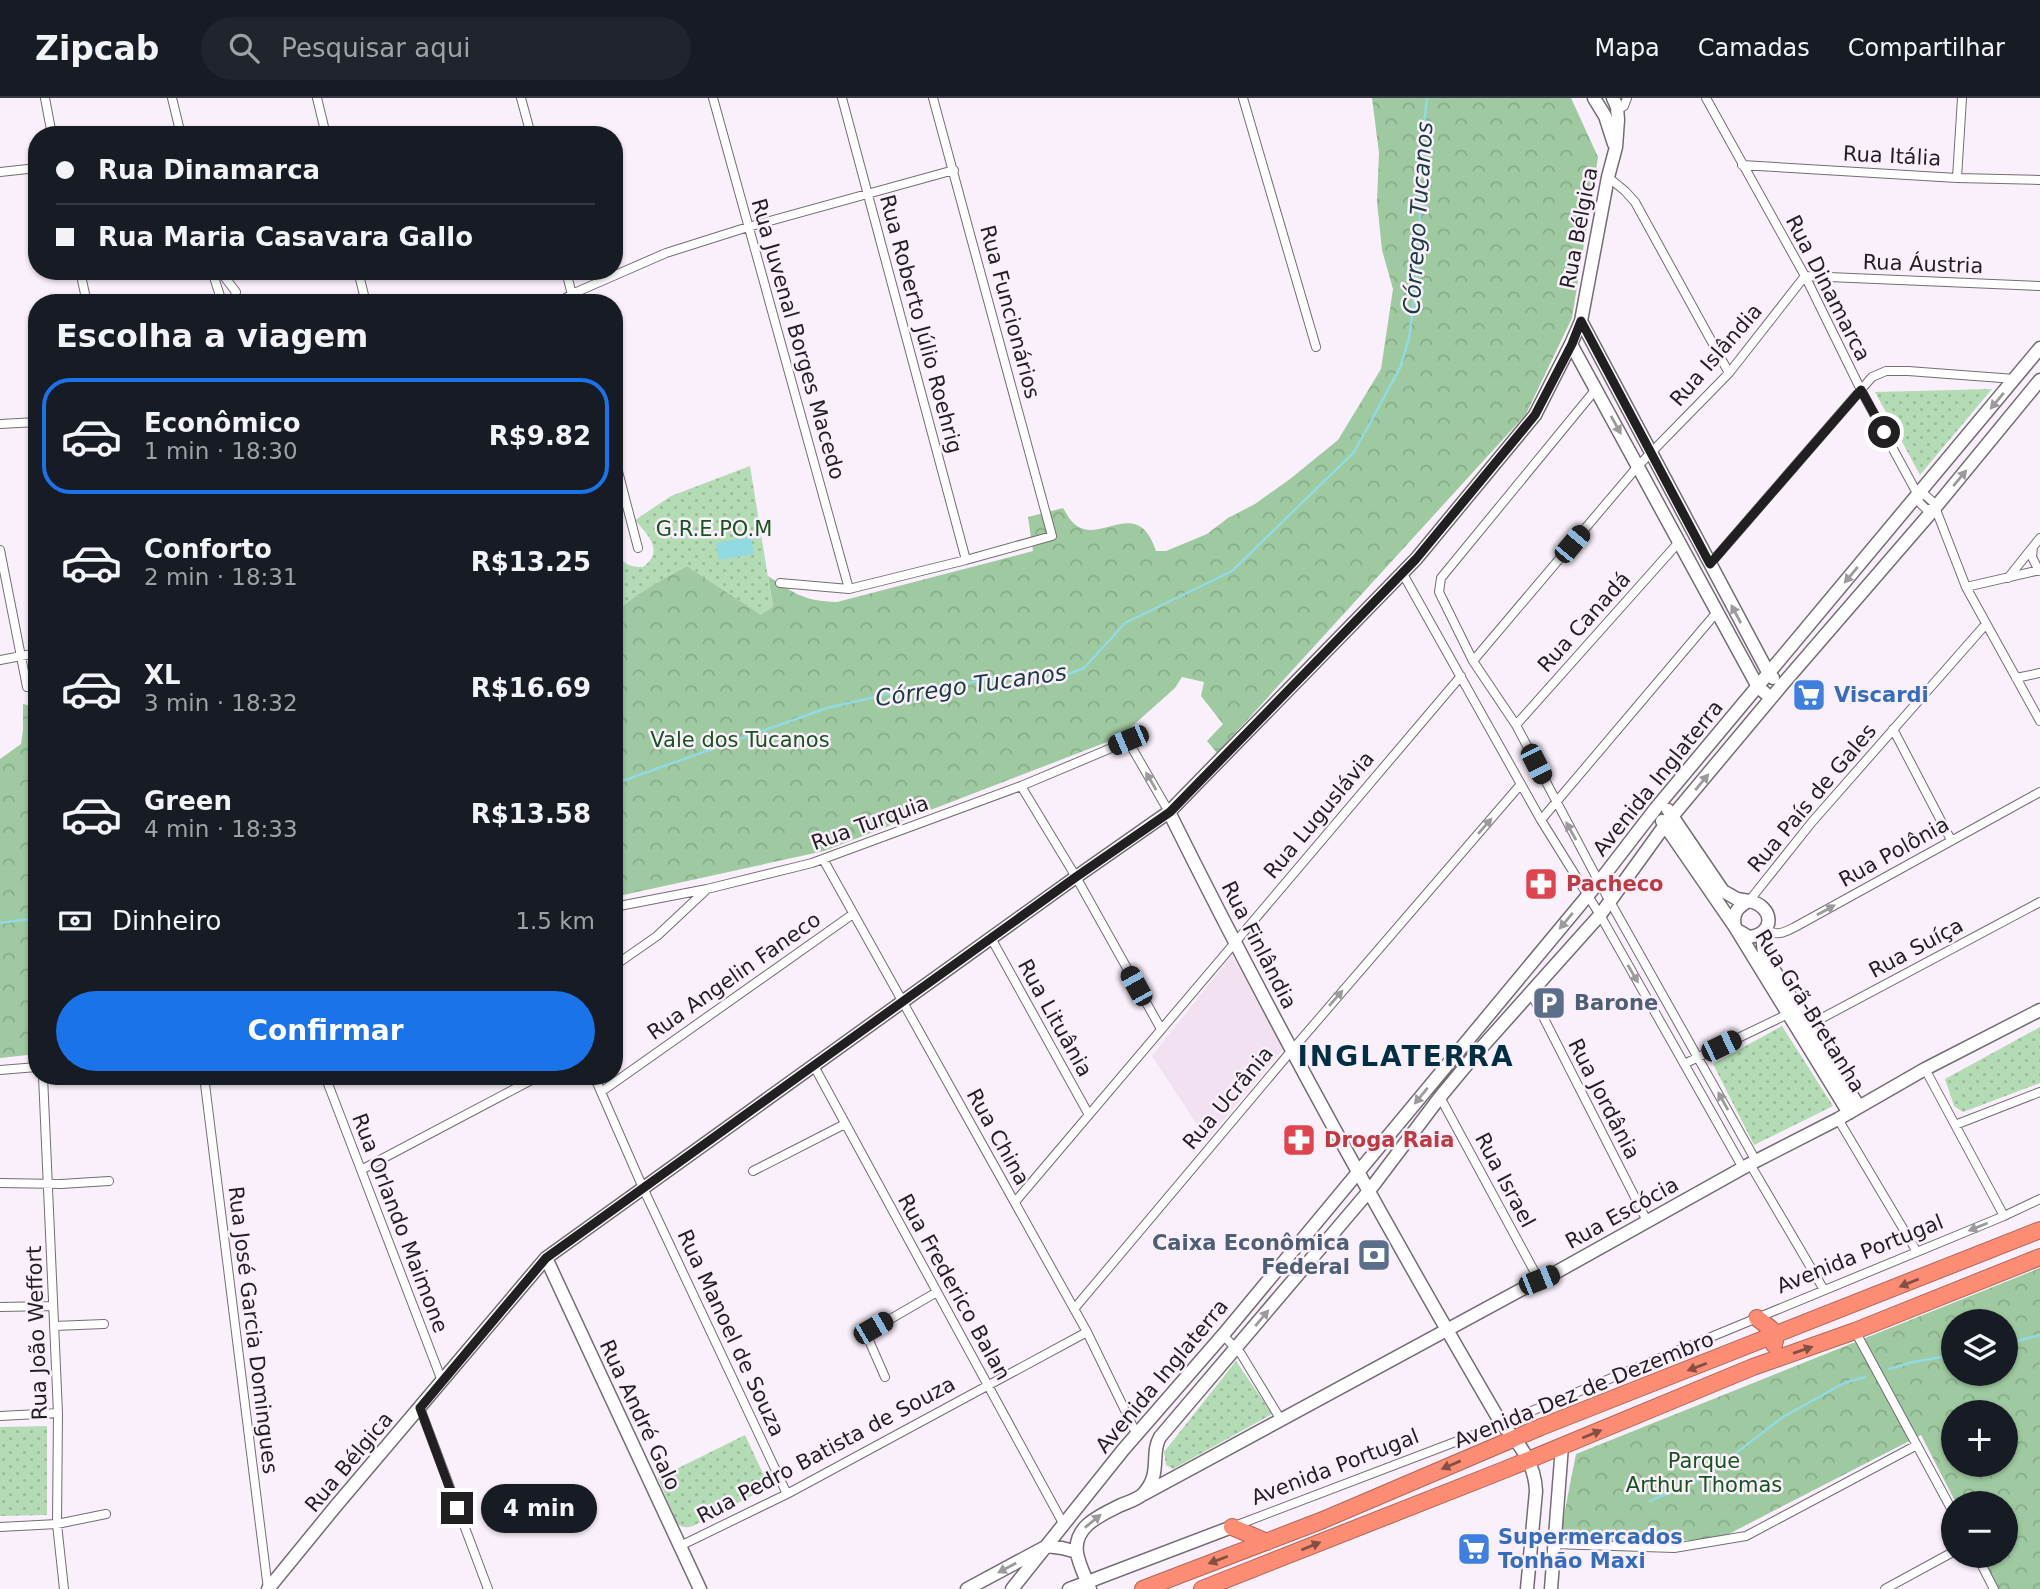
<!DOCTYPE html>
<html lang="pt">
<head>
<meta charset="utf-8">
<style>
  body { margin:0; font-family:"DejaVu Sans",sans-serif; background:#20242c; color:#f1f3f6; height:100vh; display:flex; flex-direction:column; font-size:26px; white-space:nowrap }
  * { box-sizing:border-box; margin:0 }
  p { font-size:23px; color:#9ea1a6 }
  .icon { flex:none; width:38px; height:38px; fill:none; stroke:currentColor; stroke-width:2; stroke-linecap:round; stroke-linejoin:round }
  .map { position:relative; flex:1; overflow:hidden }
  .sheet { position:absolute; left:28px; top:196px; width:595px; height:791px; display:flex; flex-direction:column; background:#171b24; border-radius:28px; box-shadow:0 2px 5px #0004 }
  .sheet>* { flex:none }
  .top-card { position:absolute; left:28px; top:28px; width:595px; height:154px; border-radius:28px; box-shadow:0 2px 5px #0004; display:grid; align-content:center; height:154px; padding:0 28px; background:#171b24 }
  .tools { position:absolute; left:1941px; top:1211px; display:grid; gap:14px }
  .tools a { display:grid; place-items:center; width:77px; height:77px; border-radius:50%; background:#171b24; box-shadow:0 2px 5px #0004; font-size:35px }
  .end { position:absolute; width:32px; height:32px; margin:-16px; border:9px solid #221f22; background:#fff; box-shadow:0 0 0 4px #fff }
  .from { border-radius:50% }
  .bubble { position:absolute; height:49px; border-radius:24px; background:#171b24; box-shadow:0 2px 5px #0004; font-size:23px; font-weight:600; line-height:49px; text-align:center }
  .car { position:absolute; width:21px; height:42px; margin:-21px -10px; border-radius:9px; box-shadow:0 0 5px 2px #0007; background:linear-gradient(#222 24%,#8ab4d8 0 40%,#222 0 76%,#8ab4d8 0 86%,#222 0) }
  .top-card b { display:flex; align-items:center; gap:24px; height:66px; font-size:26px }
  .top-card b+b { border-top:2px solid #363941 }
  .top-card i { width:18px; height:18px; background:#f1f3f6 }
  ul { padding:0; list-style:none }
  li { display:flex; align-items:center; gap:21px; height:116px; margin:0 14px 10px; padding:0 14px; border:4px solid transparent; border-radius:28px }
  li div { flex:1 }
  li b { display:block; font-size:26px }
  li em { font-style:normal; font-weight:600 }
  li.active { border-color:#1a73e8 }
  li>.icon { width:63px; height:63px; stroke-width:1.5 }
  h2 { padding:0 28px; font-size:32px; line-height:84px }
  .pay { display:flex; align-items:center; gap:18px; height:77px; padding:0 28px; font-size:26px }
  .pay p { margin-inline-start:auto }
  .primary-button { display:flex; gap:14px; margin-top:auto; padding:14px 28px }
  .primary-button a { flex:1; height:80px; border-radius:42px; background:#1a73e8; color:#fff; font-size:28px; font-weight:600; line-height:80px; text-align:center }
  header { display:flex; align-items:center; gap:42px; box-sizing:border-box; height:98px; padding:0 35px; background:#171b24; border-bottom:2px solid #363941 }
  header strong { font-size:33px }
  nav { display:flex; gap:38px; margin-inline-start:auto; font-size:24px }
  .search { width:490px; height:63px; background:#20242c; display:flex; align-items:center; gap:18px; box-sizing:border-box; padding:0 24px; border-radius:38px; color:#9ea1a6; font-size:26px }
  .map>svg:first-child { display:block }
</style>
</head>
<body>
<header>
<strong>Zipcab</strong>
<div class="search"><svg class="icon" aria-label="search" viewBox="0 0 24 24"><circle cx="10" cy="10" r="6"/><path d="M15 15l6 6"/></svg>Pesquisar aqui</div>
<nav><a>Mapa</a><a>Camadas</a><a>Compartilhar</a></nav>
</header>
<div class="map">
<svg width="2040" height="1491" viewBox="0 0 2040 1491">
  <defs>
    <pattern id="grass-dots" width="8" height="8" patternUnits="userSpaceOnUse" patternTransform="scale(1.75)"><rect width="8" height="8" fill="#b3dbb4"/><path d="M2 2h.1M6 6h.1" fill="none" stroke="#9abc9a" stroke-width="1.8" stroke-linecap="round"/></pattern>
    <pattern id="forest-crowns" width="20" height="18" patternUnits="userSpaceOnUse" patternTransform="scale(1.75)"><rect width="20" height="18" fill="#9fc9a0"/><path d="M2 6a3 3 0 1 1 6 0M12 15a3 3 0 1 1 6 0" fill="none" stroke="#89ac8a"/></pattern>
  </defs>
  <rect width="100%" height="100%" fill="#faf0fb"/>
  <!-- built -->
  <path fill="#f1e1f1" d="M1232,857L1283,951L1207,1042L1152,958Z"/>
  <!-- grass -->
  <path fill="url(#grass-dots)" d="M1992,291L1920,377L1875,294Z
    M750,368L773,510L762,518L687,468C661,482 636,495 614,516V435C617,452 617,470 643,469C665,453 648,437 635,422L671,398Z
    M1782,928L1833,1008L1754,1047L1713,966Z
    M2040,929V985L1963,1014L1954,1008L1945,981Z
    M1236,1263L1272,1316L1173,1371L1166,1367L1164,1354Z
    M47,1328V1417L0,1418V1329Z
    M745,1337L768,1386L767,1390L693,1428C686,1430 682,1430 677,1425L658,1380Z"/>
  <!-- forest -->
  <path fill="url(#forest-crowns)" fill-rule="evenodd" d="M1372,0H1571L1598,59L1572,220L1526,316L1217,655L1207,643L1223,626L1201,598L1204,584L1182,579L1175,590L1120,639L824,753L614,799V516C636,495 661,482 687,468L761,517L773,509L768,478C795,496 804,503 837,504L1033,453L1028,419L1063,410C1067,416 1070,423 1077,428C1103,445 1138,398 1156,453H1166L1207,436L1228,420L1255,406L1290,381L1338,342L1381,271L1393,191L1382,152L1377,104L1379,55Z
    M23,606L37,609V956L0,960V661L21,646L23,632Z
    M2040,1170V1491H1999L1982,1458H2006V1405H1956L1921,1337L1719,1441L1638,1444L1559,1442L1576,1356ZM1953,1223H2006V1276H1953ZM1953,1314H2006V1367H1953Z"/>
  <!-- pitch -->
  <path fill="#b3dbb4" d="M614,472L628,493L614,502Z"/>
  <!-- water -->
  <path fill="#92dae2" d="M751,439L754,456L719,462L716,445Z"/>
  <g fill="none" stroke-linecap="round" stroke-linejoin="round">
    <!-- stream -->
    <path stroke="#92dae2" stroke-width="2.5" d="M614,686L827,610L892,595L1023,577L1055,581L1084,570L1125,525L1232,473L1354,354L1400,270L1409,240L1421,145L1418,78L1427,0
      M0,825L37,820
      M2006,1246L2040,1237
      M1889,1271L1913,1264L1953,1257
      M1650,1403L1706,1378L1783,1319L1844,1285L1865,1279"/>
    <defs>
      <path id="street" d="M45,0L52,37
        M172,0L181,37
        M317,0L326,37
        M521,0L531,37
        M713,0L849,491
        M842,0L966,462
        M1243,0L1316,249
        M1706,0L1805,178L1861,292L1918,397L1919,404L1926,411H1934
        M1617,12L1624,8L1627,0
        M1742,67L1957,80L2040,82
        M0,74L37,70
        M1608,79L1625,93L1635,104L1729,275
        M1957,80L1962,0
        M80,173L87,205
        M212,173L221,201L227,205L234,201L236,194L220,173
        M358,173L366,205
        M566,173L574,205
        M558,205L572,196L666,155L748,129L954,72
        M1596,291L1441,480L1439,494L1473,563L1516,627L1599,784L1756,1063
        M0,326L37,324
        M614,358L638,450
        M1918,397H1925L1933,404L1966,489L2040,623
        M2033,449L2032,459L2039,473
        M0,452L27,589
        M1710,466L1872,279L1886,273H1908L2015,281
        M1403,476L1541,722L1600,817L1743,1070
        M2008,480L2040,440
        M780,485L849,491L966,462L1052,438L933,0
        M1966,489L2040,472
        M0,562L37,555
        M1473,563L1638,368L1729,275L1805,178L2040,188
        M2016,580L2040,575
        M1516,627L1679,444
        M1893,631L1951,742
        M1021,688L1076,779L1161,931
        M1541,722L1717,514
        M823,761L1087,1234L1137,1337
        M1749,803L1812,724L1986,526
        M614,809L707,791L812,765L1021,688L1128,643L1169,714
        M1765,832C1778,838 1783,835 1795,829L2040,694
        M991,840L1089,1017
        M614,868L657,838L705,793
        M1531,895L1647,1123
        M1809,927L2040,804
        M1684,966L1788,916
        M814,968L1064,1427
        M1925,971L2004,1118
        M0,972L37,969
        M43,978L58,1315L57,1426L64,1491
        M204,978L268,1491
        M325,978L442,1283
        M594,978L643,1090L787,1396
        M601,994L853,816
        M1440,999L1539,1182
        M1838,1021L1917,1154
        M1955,1027L2040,994
        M1750,1066L1824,1192
        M361,1072L539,978
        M753,1073L845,1026
        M0,1085L61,1086L109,1083
        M1015,1104L1461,578
        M0,1209L53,1208
        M1074,1211L1292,952L1521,686
        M54,1228L104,1226
        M1855,1233L1953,1414
        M1223,1237L1241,1256L1281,1322
        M885,1279L867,1238L868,1234L937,1194
        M420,1310L488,1491
        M0,1318L58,1315
        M0,1429L57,1426L106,1416
        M1232,1429L1476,1336L2004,1118L2040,1101
        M1553,1446L1674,1450L1746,1438L1917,1347
        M680,1448L787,1396L1087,1234
        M1977,1458L1994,1491
        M1885,1491L1953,1454"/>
      <path id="secondary" d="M1594,0L1605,18L1614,46
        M1581,223L1769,576L1773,580
        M1571,246L1758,589L1771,600
        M1668,712L1723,793L1737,801L1749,803
        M1169,714C1272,922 1384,1125 1501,1325C1519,1345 1535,1365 1536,1393L1527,1491
        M1662,723L1735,829
        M1737,832L1749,839C1776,836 1774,808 1749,803C1737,809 1732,816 1735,829L1849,1015
        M1762,835L1764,856L1859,1009
        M546,1160L700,1491
        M1144,1396L1539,1182L1553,1176L1750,1066L1838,1021L1925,971L2040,912
        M268,1491L335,1409L546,1160L1076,779L1169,714L1416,461L1535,317L1571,246L1581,223L1608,79L1616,49L1618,22L1617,9L1613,0
        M967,1491L1047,1448L1062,1450L1077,1454
        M1012,1491L1123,1352L1223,1237L1599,784L1656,710L2040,250
        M1069,1491L1232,1429
        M1090,1491C1086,1480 1079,1467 1077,1455C1073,1428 1101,1417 1121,1407C1128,1404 1139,1401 1144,1395C1162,1375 1150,1356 1160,1339L1369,1093L1440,999L1474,958L1600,817L1665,727L1782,587L1934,411L2040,282
        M1551,1491L1562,1348"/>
      <path id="highway" d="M1757,1220L1770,1230L1776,1238L1774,1247
        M1232,1429L1267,1444
        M1143,1491L1323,1422L1541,1329L2040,1132
        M1202,1491L1509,1370L1753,1269L1855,1233L2040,1159"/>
    </defs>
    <!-- street casing -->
    <use href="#street" stroke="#756c75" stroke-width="10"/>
    <!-- secondary casing -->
    <use href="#secondary" stroke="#756c75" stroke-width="15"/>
    <!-- highway casing -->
    <use href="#highway" stroke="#b06657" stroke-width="18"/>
    <!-- street -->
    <use href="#street" stroke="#fff" stroke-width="8"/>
    <!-- secondary -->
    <use href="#secondary" stroke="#fff" stroke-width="12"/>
    <!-- highway -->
    <use href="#highway" stroke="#fc8c73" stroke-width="16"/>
  </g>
  <!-- one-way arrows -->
  <defs><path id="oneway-solid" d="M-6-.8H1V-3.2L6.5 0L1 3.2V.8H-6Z" transform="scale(1.75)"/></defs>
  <g fill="#9c9a9c">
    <use href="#oneway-solid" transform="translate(1997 303) rotate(130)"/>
    <use href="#oneway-solid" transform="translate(1616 327) rotate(61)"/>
    <use href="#oneway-solid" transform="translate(1960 380) rotate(-50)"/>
    <use href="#oneway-solid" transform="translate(1851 477) rotate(130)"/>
    <use href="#oneway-solid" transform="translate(1736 516) rotate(-118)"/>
    <use href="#oneway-solid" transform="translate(1151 683) rotate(-120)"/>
    <use href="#oneway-solid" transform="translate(1702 684) rotate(-50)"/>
    <use href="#oneway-solid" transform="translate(1485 728) rotate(-49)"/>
    <use href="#oneway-solid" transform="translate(1571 733) rotate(-119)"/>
    <use href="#oneway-solid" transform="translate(1826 812) rotate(-29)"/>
    <use href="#oneway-solid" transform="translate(1566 823) rotate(130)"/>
    <use href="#oneway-solid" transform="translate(1633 876) rotate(60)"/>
    <use href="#oneway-solid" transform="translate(1336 900) rotate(-49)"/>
    <use href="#oneway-solid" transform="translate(1421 998) rotate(129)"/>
    <use href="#oneway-solid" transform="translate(1723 1003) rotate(-119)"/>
    <use href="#oneway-solid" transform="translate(1978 1129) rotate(158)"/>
    <use href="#oneway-solid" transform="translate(1262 1220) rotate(-50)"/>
    <use href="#oneway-solid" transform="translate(1093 1423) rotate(-39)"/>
    <use href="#oneway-solid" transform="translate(1007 1470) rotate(152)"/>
  </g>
  <g fill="#845046">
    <use href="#oneway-solid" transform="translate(1909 1185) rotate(158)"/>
    <use href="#oneway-solid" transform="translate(1803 1252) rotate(-19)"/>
    <use href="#oneway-solid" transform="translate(1697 1269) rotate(159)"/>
    <use href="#oneway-solid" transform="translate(1592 1336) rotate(-22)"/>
    <use href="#oneway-solid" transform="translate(1451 1367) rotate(157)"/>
    <use href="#oneway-solid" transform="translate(1311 1448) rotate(-22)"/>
    <use href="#oneway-solid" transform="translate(1218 1462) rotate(159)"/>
  </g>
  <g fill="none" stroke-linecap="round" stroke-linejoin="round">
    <!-- route -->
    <path stroke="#221f22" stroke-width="9" d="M457,1410L420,1310L546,1160L1076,779L1170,714L1416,461L1535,317L1572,246L1581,223L1710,466L1861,292L1884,334"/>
  </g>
  <!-- icons -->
  <defs>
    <symbol id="supermarket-square" viewBox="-11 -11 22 22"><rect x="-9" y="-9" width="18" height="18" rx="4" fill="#3f7fe0" stroke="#faf0fb"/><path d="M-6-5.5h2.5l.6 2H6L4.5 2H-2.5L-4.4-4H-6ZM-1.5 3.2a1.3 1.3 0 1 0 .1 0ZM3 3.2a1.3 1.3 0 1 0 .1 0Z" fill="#fff"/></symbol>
    <symbol id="pharmacy-square" viewBox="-11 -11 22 22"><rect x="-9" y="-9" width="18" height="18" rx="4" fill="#e0444e" stroke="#faf0fb"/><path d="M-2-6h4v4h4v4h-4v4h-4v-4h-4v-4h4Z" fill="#fff"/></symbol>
    <symbol id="parking-square" viewBox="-11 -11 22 22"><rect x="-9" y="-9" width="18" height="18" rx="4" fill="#5c6f8a" stroke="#faf0fb"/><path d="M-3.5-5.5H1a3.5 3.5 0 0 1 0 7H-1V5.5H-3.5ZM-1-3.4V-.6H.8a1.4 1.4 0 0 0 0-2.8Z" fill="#fff"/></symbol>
    <symbol id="bank-square" viewBox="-11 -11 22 22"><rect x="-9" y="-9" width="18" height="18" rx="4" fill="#5c6f8a" stroke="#faf0fb"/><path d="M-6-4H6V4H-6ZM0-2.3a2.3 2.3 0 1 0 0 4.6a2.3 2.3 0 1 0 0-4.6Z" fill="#fff"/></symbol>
  </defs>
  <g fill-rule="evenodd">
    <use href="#supermarket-square" x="1790" y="578" width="38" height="38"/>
    <use href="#pharmacy-square" x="1522" y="767" width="38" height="38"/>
    <use href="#parking-square" x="1530" y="886" width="38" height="38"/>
    <use href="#pharmacy-square" x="1280" y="1023" width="38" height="38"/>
    <use href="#bank-square" x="1355" y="1138" width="38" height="38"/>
    <use href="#supermarket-square" x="1455" y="1432" width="38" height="38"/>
  </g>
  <g text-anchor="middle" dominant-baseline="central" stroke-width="5" stroke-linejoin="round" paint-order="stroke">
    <!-- street labels -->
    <g font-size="21" fill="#221f22" stroke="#faf0fb">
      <text transform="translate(1892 58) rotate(3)">Rua Itália</text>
      <text transform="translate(1579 130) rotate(-79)">Rua Bélgica</text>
      <text transform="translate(1923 166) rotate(2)">Rua Áustria</text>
      <text transform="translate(1828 190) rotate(63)">Rua Dinamarca</text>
      <text transform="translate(1010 214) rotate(75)">Rua Funcionários</text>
      <text transform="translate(921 226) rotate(75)">Rua Roberto Júlio Roehrig</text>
      <text transform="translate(798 241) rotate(74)">Rua Juvenal Borges Macedo</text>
      <text transform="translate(1716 257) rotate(-49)">Rua Islândia</text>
      <text transform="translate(1584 524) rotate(-48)">Rua Canadá</text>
      <text transform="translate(1658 680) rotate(-51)">Avenida Inglaterra</text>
      <text transform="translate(1812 700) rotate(-50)">Rua País de Gales</text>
      <text transform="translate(1319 717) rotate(-50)">Rua Luguslávia</text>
      <text transform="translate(870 725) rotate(-20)">Rua Turquia</text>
      <text transform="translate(1894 754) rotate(-29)">Rua Polônia</text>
      <text transform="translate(1259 847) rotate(63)">Rua Finlândia</text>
      <text transform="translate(1916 850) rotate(-28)">Rua Suíça</text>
      <text transform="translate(734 878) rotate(-35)">Rua Angelin Faneco</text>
      <text transform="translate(1810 913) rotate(58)">Rua Grã-Bretanha</text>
      <text transform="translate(1055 920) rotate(61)">Rua Lituânia</text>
      <text transform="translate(1228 1000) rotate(-50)">Rua Ucrânia</text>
      <text transform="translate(1604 1001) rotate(63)">Rua Jordânia</text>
      <text transform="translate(998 1039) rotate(61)">Rua China</text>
      <text transform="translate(1505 1082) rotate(62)">Rua Israel</text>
      <text transform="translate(1622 1115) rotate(-29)">Rua Escócia</text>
      <text transform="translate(400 1125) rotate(69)">Rua Orlando Maimone</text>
      <text transform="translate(1860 1156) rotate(-22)">Avenida Portugal</text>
      <text transform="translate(954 1189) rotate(61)">Rua Frederico Balan</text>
      <text transform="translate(253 1232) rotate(83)">Rua José Garcia Domingues</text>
      <text transform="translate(37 1235) rotate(-92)">Rua João Weffort</text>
      <text transform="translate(731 1235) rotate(65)">Rua Manoel de Souza</text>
      <text transform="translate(1162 1278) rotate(-50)">Avenida Inglaterra</text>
      <text transform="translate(1584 1292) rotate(-22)">Avenida Dez de Dezembro</text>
      <text transform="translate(640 1317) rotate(65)">Rua André Galo</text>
      <text transform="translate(826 1352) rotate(-28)">Rua Pedro Batista de Souza</text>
      <text transform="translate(349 1364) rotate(-50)">Rua Bélgica</text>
      <text transform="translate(1335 1369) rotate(-21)">Avenida Portugal</text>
    </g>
    <!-- park labels -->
    <g font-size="21" fill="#185420" stroke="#faf0fb">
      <text x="714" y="431">G.R.E.PO.M</text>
      <text x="740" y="642">Vale dos Tucanos</text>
      <text x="1704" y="1363">Parque<tspan x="1704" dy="24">Arthur Thomas</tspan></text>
    </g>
    <!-- shop labels -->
    <g font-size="21" font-weight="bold" fill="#366cbe" stroke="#faf0fb" text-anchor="start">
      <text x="1834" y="597">Viscardi</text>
      <text x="1498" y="1439">Supermercados<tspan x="1498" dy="24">Tonhão Maxi</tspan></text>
    </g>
    <!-- health labels -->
    <g font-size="21" font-weight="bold" fill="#be3a42" stroke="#faf0fb" text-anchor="start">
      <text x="1566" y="786">Pacheco</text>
      <text x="1324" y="1042">Droga Raia</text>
    </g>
    <!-- service labels -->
    <g font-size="21" font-weight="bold" fill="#4e5e75" stroke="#faf0fb" text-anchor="start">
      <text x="1574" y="905">Barone</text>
      <text x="1350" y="1145" text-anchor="end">Caixa Econômica<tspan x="1350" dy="24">Federal</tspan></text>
    </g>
    <!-- water labels -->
    <g font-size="23" font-style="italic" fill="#183c40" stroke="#faf0fb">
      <text transform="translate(1418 120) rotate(-86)">Córrego Tucanos</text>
      <text transform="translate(971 587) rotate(-8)">Córrego Tucanos</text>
    </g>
    <!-- district labels -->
    <g font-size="28" font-weight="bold" letter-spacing="2" fill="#002f43" stroke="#faf0fb">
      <text x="1406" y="958">INGLATERRA</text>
    </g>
  </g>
</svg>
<div class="tools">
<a><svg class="icon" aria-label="layers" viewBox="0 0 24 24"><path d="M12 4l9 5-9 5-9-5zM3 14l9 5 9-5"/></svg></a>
<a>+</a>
<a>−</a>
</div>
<i class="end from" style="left:1884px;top:334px"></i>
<i class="end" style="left:457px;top:1410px"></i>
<div class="bubble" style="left:481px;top:1386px;width:116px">4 min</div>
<i class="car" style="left:1572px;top:446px;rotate:40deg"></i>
<i class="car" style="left:1128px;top:642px;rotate:247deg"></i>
<i class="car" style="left:1536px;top:666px;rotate:153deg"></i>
<i class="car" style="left:1136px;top:888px;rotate:331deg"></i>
<i class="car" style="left:1721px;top:948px;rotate:64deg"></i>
<i class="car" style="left:1539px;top:1182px;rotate:68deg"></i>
<i class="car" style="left:873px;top:1230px;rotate:60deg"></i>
<div class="top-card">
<b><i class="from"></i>Rua Dinamarca</b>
<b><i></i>Rua Maria Casavara Gallo</b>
</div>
<section class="sheet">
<h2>Escolha a viagem</h2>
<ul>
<li class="active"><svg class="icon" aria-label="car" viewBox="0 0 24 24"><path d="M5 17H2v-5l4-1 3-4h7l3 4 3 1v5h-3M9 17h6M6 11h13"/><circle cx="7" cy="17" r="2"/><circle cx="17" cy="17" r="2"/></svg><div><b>Econômico</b><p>1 min · 18:30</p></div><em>R$9.82</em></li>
<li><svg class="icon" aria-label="car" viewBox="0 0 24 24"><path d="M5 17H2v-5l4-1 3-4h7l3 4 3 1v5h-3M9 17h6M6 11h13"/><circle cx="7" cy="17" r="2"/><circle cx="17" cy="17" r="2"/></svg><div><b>Conforto</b><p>2 min · 18:31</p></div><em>R$13.25</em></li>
<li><svg class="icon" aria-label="car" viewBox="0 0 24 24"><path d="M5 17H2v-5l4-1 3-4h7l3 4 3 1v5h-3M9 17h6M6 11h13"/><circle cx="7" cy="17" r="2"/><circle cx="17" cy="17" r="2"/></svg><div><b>XL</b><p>3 min · 18:32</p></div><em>R$16.69</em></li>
<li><svg class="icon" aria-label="car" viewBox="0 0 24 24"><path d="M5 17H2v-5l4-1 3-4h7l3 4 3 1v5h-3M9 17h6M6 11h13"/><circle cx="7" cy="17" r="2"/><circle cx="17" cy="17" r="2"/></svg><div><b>Green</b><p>4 min · 18:33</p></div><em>R$13.58</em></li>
</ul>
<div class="pay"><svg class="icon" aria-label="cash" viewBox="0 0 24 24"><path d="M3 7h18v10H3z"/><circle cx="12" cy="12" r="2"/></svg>Dinheiro<p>1.5 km</p></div>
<div class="primary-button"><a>Confirmar</a></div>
</section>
</div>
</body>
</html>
